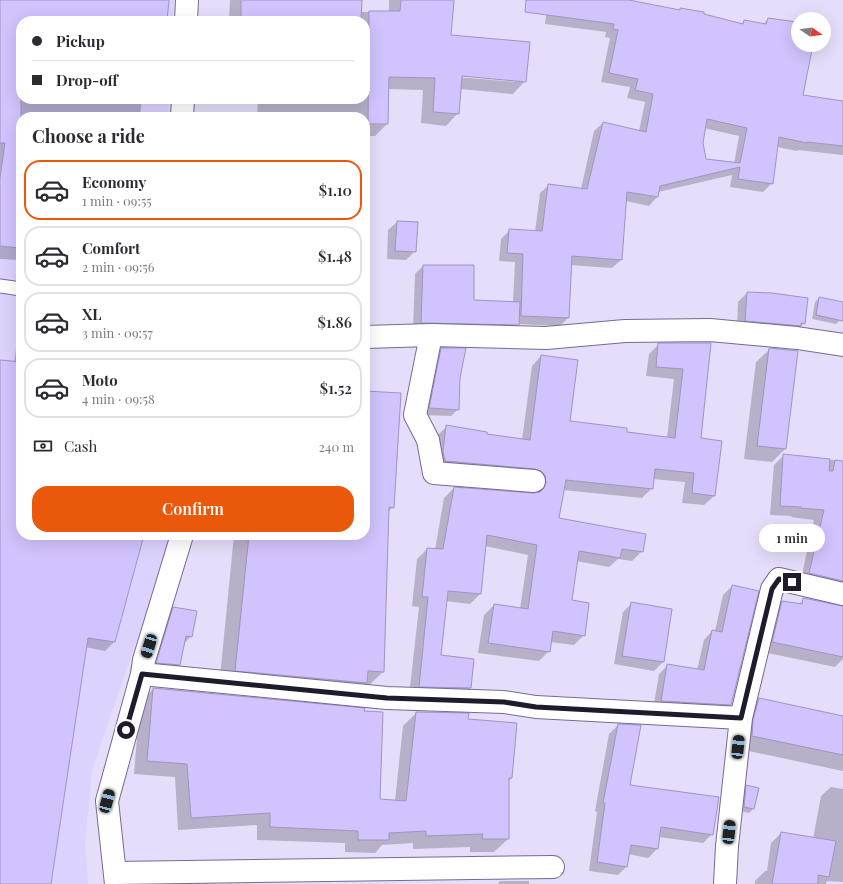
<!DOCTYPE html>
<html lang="en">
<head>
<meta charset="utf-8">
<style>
  body { margin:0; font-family:"Playfair Display",serif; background:#f7f7f7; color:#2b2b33; height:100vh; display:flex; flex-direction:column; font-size:15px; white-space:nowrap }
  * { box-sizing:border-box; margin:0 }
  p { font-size:13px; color:#7c7c81 }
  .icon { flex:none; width:22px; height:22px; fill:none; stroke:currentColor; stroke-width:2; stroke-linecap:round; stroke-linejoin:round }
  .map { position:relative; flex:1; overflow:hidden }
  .panel { position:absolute; left:16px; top:112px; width:354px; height:428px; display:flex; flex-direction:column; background:#fff; border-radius:16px; box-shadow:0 4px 16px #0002 }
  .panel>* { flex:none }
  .banner { position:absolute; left:16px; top:16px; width:354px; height:88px; border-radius:16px; box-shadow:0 4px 16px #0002; display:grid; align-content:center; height:88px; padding:0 16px; background:#fff }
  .needle { width:26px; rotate:103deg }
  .controls { position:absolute; left:791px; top:12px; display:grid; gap:8px }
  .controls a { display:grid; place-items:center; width:40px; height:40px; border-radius:50%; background:#fff; box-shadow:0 4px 16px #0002; font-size:20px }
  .end { position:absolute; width:18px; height:18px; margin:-9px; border:5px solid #1f1a2c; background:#fff; box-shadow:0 0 0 2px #fff }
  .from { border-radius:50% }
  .bubble { position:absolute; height:28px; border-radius:14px; background:#fff; box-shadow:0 4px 16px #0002; font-size:13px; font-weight:600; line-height:28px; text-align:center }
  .car { position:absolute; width:12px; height:24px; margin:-12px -6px; border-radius:5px; box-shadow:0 0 3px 1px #0007; background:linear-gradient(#222 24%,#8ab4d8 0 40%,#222 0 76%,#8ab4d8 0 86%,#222 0) }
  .banner b { display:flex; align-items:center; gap:14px; height:38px; font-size:15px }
  .banner b+b { border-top:1px solid #e1e1e2 }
  .banner i { width:10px; height:10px; background:#2b2b33 }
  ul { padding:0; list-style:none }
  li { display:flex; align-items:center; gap:12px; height:60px; margin:0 8px 6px; padding:0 8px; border:2px solid #e1e1e2; border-radius:16px }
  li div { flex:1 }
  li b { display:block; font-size:15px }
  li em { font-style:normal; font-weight:600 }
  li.active { border-color:#ea580c }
  li>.icon { width:36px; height:36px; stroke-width:1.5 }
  h2 { padding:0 16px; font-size:18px; line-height:48px }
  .pay { display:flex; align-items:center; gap:10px; height:44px; padding:0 16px; font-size:15px }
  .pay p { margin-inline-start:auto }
  .cta { display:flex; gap:8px; margin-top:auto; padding:8px 16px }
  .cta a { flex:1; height:46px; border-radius:16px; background:#ea580c; color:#fff; font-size:16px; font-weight:600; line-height:46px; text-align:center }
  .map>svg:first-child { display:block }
</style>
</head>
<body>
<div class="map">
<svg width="843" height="884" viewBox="0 0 843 884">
  <rect width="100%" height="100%" fill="#e5ddfa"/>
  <!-- built -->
  <path fill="#ddd2fe" d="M0,0H174L173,21H21V99H169L168,117H21V535H173L92,770L85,844L88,884H0Z"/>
  <!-- shadow -->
  <path fill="#0003" fill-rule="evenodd" d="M0,0H168L166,21H21V99H142L140,117H21V260L0,259Z
    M230,0H361V12H389V0H453L450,36L525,81L513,94L460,89L458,113L446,126L421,123L423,90L388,89L387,124L375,136H365V117H257L258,99H365V21H229ZM457,75L516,80V82L457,77Z
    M548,0H624L679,11L680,9L741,24L744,21L763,25L768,19L795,22L798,20V45H812L802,95L843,102V155L798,150L797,151L777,147L772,183L763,192L730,187L732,175L658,192L657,197L649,206L626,201L621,260L612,268L570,265L568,318L560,326L518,324L510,333L413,331L415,274L423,266L473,301L513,303L515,262L499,261L501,239L510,230L535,232L540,193L549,185L581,189L594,131L603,123L639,131L645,102L627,98L630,87L601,82L610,38L605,37L606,32L545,24ZM704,128L739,136L734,164L705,160L702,143Z
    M397,222L417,223L415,251L406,260L387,259L388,230Z
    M747,293L804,323L795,332L737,329L738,302Z
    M819,298L843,303L840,320L836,324L812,319L815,302Z
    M21,329V535H143L114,642L105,651L85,647L50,884H0V361L14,362L19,331Z
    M659,344H710L700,439L714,496L704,505L682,503L685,482L653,479L652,488L642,498L563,490L557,519L642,551L632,561L618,559L609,567L576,561L571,601L584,635L574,645L550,642L549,651L539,661L478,653L484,615L494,605L520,609L528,555L485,546L480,594L470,604L446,601L440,656L470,688L460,698L409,696L419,607L412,606L417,559L427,549L435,550L444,498L454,488L536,494L537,492L536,485L435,471L437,436L447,426L486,435L522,440L532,366L541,356L569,422L626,433L667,438L674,379L646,376L649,354Z
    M442,349L459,378L458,409L451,416L423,415L435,355Z
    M770,349L785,449L772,462L744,459L756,362Z
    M365,392L393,507L387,513L383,672L366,688L219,687L234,535H365Z
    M784,455L843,461V596L800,583L814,520L791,517L792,516L770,515L774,465Z
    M732,586L730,704L722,713L653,710L659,674L668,665L697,670L704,640L712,631H715L723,595Z
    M804,599L843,607V659L835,667L763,652L773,611L782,602L798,605Z
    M632,603L663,662L654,671L614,664L623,612Z
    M174,608L191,636L184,644L179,665L170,673L148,671L165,617Z
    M153,689L379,800L395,801L403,726L416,713L467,720L512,778L508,781V839L494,852H470V847L413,849V843L382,845L375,853L345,852V843L257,840V825L178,830L175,777L134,774L140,702Z
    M759,699L843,717V771L739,749L746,712Z
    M618,725L629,786L712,834L703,843L659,837L657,849L648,858L628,854L627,866L618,875L589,871L597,812L595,811L609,734Z
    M747,786L753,809L749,813L740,811L742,791Z
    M831,787L843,789V882L827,881L826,884H755V881L765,871H767L771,843L781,833L813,839L821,796Z
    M500,881H529V884H498Z"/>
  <!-- building -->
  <path fill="#d2c2fd" stroke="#a094c1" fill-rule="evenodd" d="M0,0H169L167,21H21V248L0,246V178L5,143H0Z
    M241,0H362L361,21H241Z
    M401,0H454L451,35L530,42L526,82L462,76L459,114L433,112L435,78L389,77L388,124H368L369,11H400Z
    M526,0H629L680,10V8L704,12V14L743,24L744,20L766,24L768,18L797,22V19H798V45H813L803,95L843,101V146L807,142V143L779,137L773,184L738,179L740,167L660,186L658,197L627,192L622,260L572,256L569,318L521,316L523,254L507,253L509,229L542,231L548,184L587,189L603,122L646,132L653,94L635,90L638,79L609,73L618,30L613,29L614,24L525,12ZM707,119L747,128L740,163L706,159L703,143Z
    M397,221L418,222L416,252L395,251Z
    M423,265H474V300L520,302L519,325L421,323Z
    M747,292L772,293L808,298L805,324L801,323V326L745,321Z
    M819,297L843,302V321L816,315Z
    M658,343H711L701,438L722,441L715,496L692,493L694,473L655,469L653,489L566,480L559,518L646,534L643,552L622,549L620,558L579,551L572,600L589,603L585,636L553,631L550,652L488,643L494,604L528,609L537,545L487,535L481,594L448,591L441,655L474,659L471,688L419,687L428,597H422L427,548L443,549L454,487L533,493L540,492L544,488L546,482L545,475L541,471L535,469L445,461L443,451L446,425L487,432V434L530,440L541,355L578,360L570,421L627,428V432L675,438L683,369L656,367Z
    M441,348H466L460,378L459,410L429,408Z
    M769,348L798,351L786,449L757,446Z
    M0,360L21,362V535H144L115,642L88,638L51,884H0Z
    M365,391L401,393L394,508L389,507L384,672L368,671L367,683L235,671L249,535H365Z
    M783,454L830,459L829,471H833L835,460L843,461V581L809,573L824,510L801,508V507L780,506Z
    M732,585L759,591L731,705L661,701L667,664L704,670L712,630L722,632Z
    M803,598L843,606V657L772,642L782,601L802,604Z
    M631,602L672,609L664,662L622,656Z
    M173,607L197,611L192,637L186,636L180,665L156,663Z
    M153,688L365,708L364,711L383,712L380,799L406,801L416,712L469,713L468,719L517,723L512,778H509V839H482L483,834L426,836V831L389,833V840H358V831L270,827V813L191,818L187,764L147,761Z
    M759,698L843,716V755L752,736L753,720Z
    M618,724L641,725L630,785L719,797L713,835L661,827L658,849L631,845L627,867L597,862L605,803H603Z
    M746,785L759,788L754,809L744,807Z
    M781,832L836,841L829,877L818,875V884H772Z"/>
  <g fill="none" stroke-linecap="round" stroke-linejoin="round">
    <defs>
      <path id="service" d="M0,286L21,289"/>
      <path id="minor" d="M186,21L187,0
        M182,117L183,99
        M431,335L415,415L428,440L434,473L534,481
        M365,337L431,335L546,338L625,331L710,330L797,338L843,345
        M142,674L387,698L504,702L536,707L741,718
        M115,873L553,867
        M116,884L107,801L142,674L144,660L182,535
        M725,884L727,846L741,718L772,589L779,579L843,594"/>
    </defs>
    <!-- service casing -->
    <use href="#service" stroke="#766a94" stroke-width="15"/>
    <!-- minor casing -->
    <use href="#minor" stroke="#766a94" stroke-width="24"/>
    <!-- service -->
    <use href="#service" stroke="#fff" stroke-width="13"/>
    <!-- minor -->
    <use href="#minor" stroke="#fff" stroke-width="22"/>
  </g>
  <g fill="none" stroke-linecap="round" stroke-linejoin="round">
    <!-- route -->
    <path stroke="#1f1a2c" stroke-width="5" d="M126,730L142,674L387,698L504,702L536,707L741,718L772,589L779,579L792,582"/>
  </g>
</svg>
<div class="controls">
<a><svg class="needle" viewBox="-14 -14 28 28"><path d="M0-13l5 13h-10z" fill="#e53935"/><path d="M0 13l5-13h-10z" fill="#7c7c81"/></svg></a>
</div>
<i class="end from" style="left:126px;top:730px"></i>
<i class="end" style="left:792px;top:582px"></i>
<div class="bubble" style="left:759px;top:524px;width:66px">1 min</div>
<i class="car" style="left:149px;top:646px;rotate:197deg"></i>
<i class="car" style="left:738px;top:747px;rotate:6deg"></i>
<i class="car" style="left:107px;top:801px;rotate:15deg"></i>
<i class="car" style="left:729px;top:832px;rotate:6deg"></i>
<div class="banner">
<b><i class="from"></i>Pickup</b>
<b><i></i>Drop-off</b>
</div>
<section class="panel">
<h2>Choose a ride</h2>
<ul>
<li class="active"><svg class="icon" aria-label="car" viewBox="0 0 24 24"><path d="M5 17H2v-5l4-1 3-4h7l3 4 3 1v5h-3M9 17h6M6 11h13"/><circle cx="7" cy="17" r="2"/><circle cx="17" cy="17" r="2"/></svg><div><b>Economy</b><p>1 min · 09:55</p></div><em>$1.10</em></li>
<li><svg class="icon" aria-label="car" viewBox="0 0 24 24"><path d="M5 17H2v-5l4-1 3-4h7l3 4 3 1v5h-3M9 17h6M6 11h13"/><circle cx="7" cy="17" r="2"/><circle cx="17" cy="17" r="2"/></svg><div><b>Comfort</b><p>2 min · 09:56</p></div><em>$1.48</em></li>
<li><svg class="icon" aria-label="car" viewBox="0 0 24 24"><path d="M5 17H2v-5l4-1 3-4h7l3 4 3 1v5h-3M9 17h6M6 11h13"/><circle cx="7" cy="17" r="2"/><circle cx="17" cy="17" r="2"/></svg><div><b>XL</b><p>3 min · 09:57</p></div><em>$1.86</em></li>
<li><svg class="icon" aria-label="car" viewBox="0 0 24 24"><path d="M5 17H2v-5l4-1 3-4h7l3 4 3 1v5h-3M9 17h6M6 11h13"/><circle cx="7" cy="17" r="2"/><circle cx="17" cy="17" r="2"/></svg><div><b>Moto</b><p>4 min · 09:58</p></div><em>$1.52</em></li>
</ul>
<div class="pay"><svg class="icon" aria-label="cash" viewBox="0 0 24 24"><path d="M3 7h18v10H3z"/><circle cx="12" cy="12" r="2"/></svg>Cash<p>240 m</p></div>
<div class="cta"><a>Confirm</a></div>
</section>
</div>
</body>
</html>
